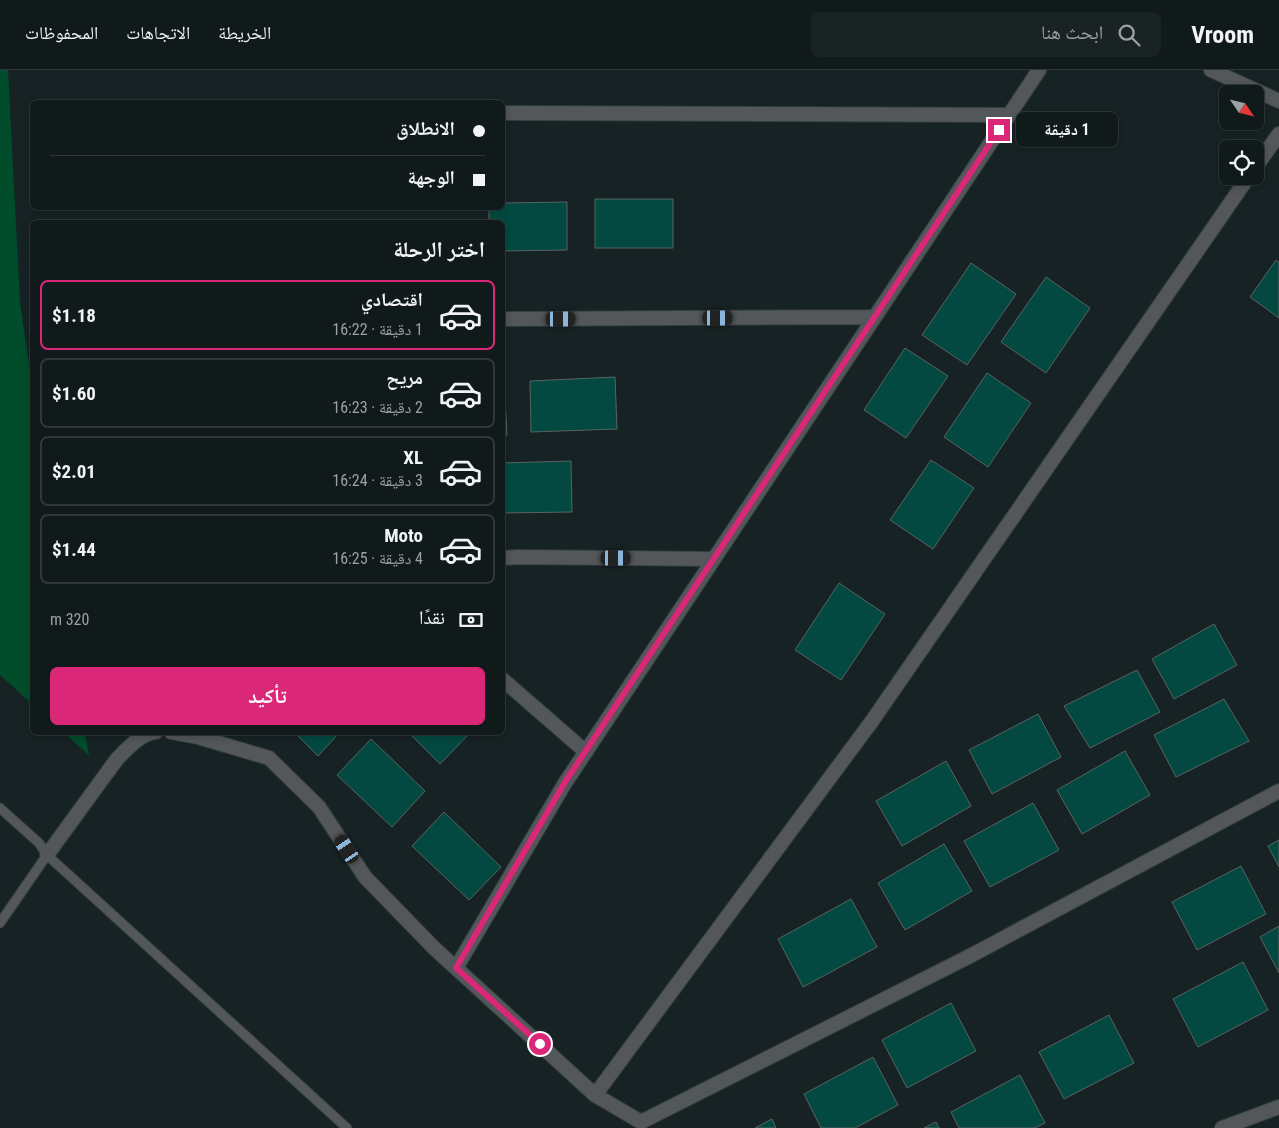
<!DOCTYPE html>
<html lang="ar">
<head>
<meta charset="utf-8">
<style>
  body { margin:0; font-family:"Roboto Condensed","Noto Naskh Arabic",sans-serif; background:#1a2324; color:#f1f3f6; direction:rtl; height:100vh; display:flex; flex-direction:column; font-size:19px; white-space:nowrap }
  * { box-sizing:border-box; margin:0 }
  p { font-size:16px; color:#9ca1a3 }
  .icon { flex:none; width:28px; height:28px; fill:none; stroke:currentColor; stroke-width:2; stroke-linecap:round; stroke-linejoin:round }
  .map { position:relative; flex:1; overflow:hidden; direction:ltr }
  .side { position:absolute; left:30px; top:150px; width:475px; height:515px; display:flex; flex-direction:column; background:#111a1b; border-radius:8px; box-shadow:0 2px 8px #0003,0 0 0 1px #30383a; direction:rtl }
  .side>* { flex:none }
  .guide { position:absolute; left:30px; top:30px; width:475px; height:110px; border-radius:8px; box-shadow:0 2px 8px #0003,0 0 0 1px #30383a; direction:rtl; display:grid; align-content:center; height:110px; padding:0 20px; background:#111a1b }
  .needle { width:32px; rotate:125deg }
  .fabs { position:absolute; left:1219px; top:15px; display:grid; gap:10px }
  .fabs a { display:grid; place-items:center; width:45px; height:45px; border-radius:8px; background:#111a1b; box-shadow:0 2px 8px #0003,0 0 0 1px #30383a; font-size:25px }
  .end { position:absolute; width:22px; height:22px; margin:-11px; border:6px solid #db2777; background:#fff; box-shadow:0 0 0 2px #fff }
  .from { border-radius:50% }
  .bubble { position:absolute; height:35px; border-radius:8px; background:#111a1b; box-shadow:0 2px 8px #0003,0 0 0 1px #30383a; font-size:16px; font-weight:700; line-height:35px; text-align:center; direction:rtl }
  .car { position:absolute; width:15px; height:30px; margin:-15px -8px; border-radius:6px; box-shadow:0 0 4px 1px #0007; background:linear-gradient(#222 24%,#8ab4d8 0 40%,#222 0 76%,#8ab4d8 0 86%,#222 0) }
  .guide b { display:flex; align-items:center; gap:18px; height:48px; font-size:19px }
  .guide b+b { border-top:1px solid #30383a }
  .guide i { width:12px; height:12px; background:#f1f3f6 }
  ul { padding:0; list-style:none }
  li { display:flex; align-items:center; gap:15px; height:70px; margin:0 10px 8px; padding:0 10px; border:2px solid #30383a; border-radius:8px }
  li div { flex:1 }
  li b { display:block; font-size:19px }
  li em { font-style:normal; font-weight:700 }
  li.selected { border-color:#db2777 }
  li>.icon { width:45px; height:45px; stroke-width:1.5 }
  h2 { padding:0 20px; font-size:22px; line-height:60px }
  .pay { display:flex; align-items:center; gap:12px; height:55px; padding:0 20px; font-size:19px }
  .pay p { margin-inline-start:auto }
  .button { display:flex; gap:10px; margin-top:auto; padding:10px 20px }
  .button a { flex:1; height:58px; border-radius:8px; background:#db2777; color:#fff; font-size:20px; font-weight:700; line-height:58px; text-align:center }
  header { display:flex; align-items:center; gap:30px; box-sizing:border-box; height:70px; padding:0 25px; background:#111a1b; border-bottom:1px solid #30383a }
  header strong { font-size:24px }
  nav { display:flex; gap:28px; margin-inline-start:auto; font-size:18px }
  .search { width:350px; height:45px; background:#1a2324; display:flex; align-items:center; gap:12px; box-sizing:border-box; padding:0 18px; border-radius:8px; color:#9ca1a3; font-size:19px }
  .map>svg:first-child { display:block }
</style>
</head>
<body>
<header>
<strong>Vroom</strong>
<div class="search"><svg class="icon" aria-label="search" viewBox="0 0 24 24"><circle cx="10" cy="10" r="6"/><path d="M15 15l6 6"/></svg>ابحث هنا</div>
<nav><a>الخريطة</a><a>الاتجاهات</a><a>المحفوظات</a></nav>
</header>
<div class="map">
<svg width="1279" height="1058" viewBox="0 0 1279 1058">
  <rect width="100%" height="100%" fill="#172224"/>
  <!-- green -->
  <path fill="#014c2a" d="M0,0H8L20,232L32,316V634L0,605Z
    M64,663H85L89,685Z"/>
  <!-- building -->
  <path fill="#034941" stroke="#586461" d="M595,129H673V178H595Z
    M567,132V180L502,181V152H489V138H502V133Z
    M1276,190L1279,192V248L1250,227Z
    M971,193L1016,224L967,295L922,265Z
    M1046,207L1090,238L1046,303L1001,272Z
    M905,278L948,306L906,368L864,340Z
    M987,303L1031,333L988,397L944,367Z
    M615,307L617,359L531,362L530,311Z
    M502,309H504L507,365H502Z
    M931,390L974,418L933,479L890,450Z
    M571,391L572,442L502,443V393Z
    M839,513L885,544L841,610L795,580Z
    M1214,554L1237,595L1174,629L1152,589Z
    M1137,600L1160,642L1090,678L1064,636Z
    M1224,629L1249,671L1176,707L1154,665Z
    M1038,644L1061,687L992,724L969,680Z
    M294,662H340L318,686Z
    M408,662H471L440,694Z
    M371,669L425,721L392,757L337,705Z
    M1125,681L1150,725L1082,764L1057,720Z
    M946,691L971,736L902,776L876,731Z
    M1033,733L1059,780L990,817L964,771Z
    M444,742L501,797L469,830L412,776Z
    M1279,770V797L1268,776Z
    M944,774L972,821L905,860L878,813Z
    M1241,796L1266,844L1197,880L1172,832Z
    M851,829L877,877L803,917L778,869Z
    M1279,856V903L1260,867Z
    M1243,892L1268,940L1198,977L1173,929Z
    M951,933L976,981L907,1018L882,970Z
    M1109,945L1134,993L1064,1029L1039,982Z
    M873,987L898,1035L855,1058H821L804,1024Z
    M1020,1005L1045,1053L1035,1058H959L951,1042Z
    M772,1049L776,1058H755Z
    M936,1052L939,1058H924Z"/>
  <g fill="none" stroke-linecap="round" stroke-linejoin="round">
    <defs>
      <path id="service" d="M0,738L39,773L47,785L347,1058
        M0,853L47,785"/>
      <path id="minor" d="M1211,0L1279,31
        M502,43L1009,45
        M1255,98L1279,64
        M502,249L874,247
        M502,488L518,487L714,489
        M502,609L586,682
        M171,662L198,667L269,688L319,737L365,807L434,878L595,1025L641,1052L970,886L1279,721
        M47,785L117,689C127,679 141,663 156,662
        M456,898L565,713L1039,0
        M595,1025L872,651L1249,106
        M1222,1058L1279,1037"/>
    </defs>
    <!-- service casing -->
    <use href="#service" stroke="#323d3f" stroke-width="11"/>
    <!-- minor casing -->
    <use href="#minor" stroke="#323d3f" stroke-width="16"/>
    <!-- service -->
    <use href="#service" stroke="#53575a" stroke-width="9"/>
    <!-- minor -->
    <use href="#minor" stroke="#53575a" stroke-width="14"/>
  </g>
  <g fill="none" stroke-linecap="round" stroke-linejoin="round">
    <!-- route -->
    <path stroke="#db2777" stroke-width="6" d="M540,974L456,898L565,712L999,60"/>
  </g>
</svg>
<div class="fabs">
<a><svg class="needle" viewBox="-14 -14 28 28"><path d="M0-13l5 13h-10z" fill="#e53935"/><path d="M0 13l5-13h-10z" fill="#9ca1a3"/></svg></a>
<a><svg class="icon" aria-label="locate" viewBox="0 0 24 24"><circle cx="12" cy="12" r="6"/><path d="M12 2v4M12 18v4M2 12h4M18 12h4"/></svg></a>
</div>
<i class="end from" style="left:540px;top:974px"></i>
<i class="end" style="left:999px;top:60px"></i>
<div class="bubble" style="left:1016px;top:42px;width:102px">1 دقيقة</div>
<i class="car" style="left:718px;top:248px;rotate:90deg"></i>
<i class="car" style="left:561px;top:249px;rotate:90deg"></i>
<i class="car" style="left:616px;top:488px;rotate:90deg"></i>
<i class="car" style="left:347px;top:779px;rotate:327deg"></i>
<div class="guide">
<b><i class="from"></i>الانطلاق</b>
<b><i></i>الوجهة</b>
</div>
<section class="side">
<h2>اختر الرحلة</h2>
<ul>
<li class="selected"><svg class="icon" aria-label="car" viewBox="0 0 24 24"><path d="M5 17H2v-5l4-1 3-4h7l3 4 3 1v5h-3M9 17h6M6 11h13"/><circle cx="7" cy="17" r="2"/><circle cx="17" cy="17" r="2"/></svg><div><b>اقتصادي</b><p>1 دقيقة · 16:22</p></div><em>$1.18</em></li>
<li><svg class="icon" aria-label="car" viewBox="0 0 24 24"><path d="M5 17H2v-5l4-1 3-4h7l3 4 3 1v5h-3M9 17h6M6 11h13"/><circle cx="7" cy="17" r="2"/><circle cx="17" cy="17" r="2"/></svg><div><b>مريح</b><p>2 دقيقة · 16:23</p></div><em>$1.60</em></li>
<li><svg class="icon" aria-label="car" viewBox="0 0 24 24"><path d="M5 17H2v-5l4-1 3-4h7l3 4 3 1v5h-3M9 17h6M6 11h13"/><circle cx="7" cy="17" r="2"/><circle cx="17" cy="17" r="2"/></svg><div><b>XL</b><p>3 دقيقة · 16:24</p></div><em>$2.01</em></li>
<li><svg class="icon" aria-label="car" viewBox="0 0 24 24"><path d="M5 17H2v-5l4-1 3-4h7l3 4 3 1v5h-3M9 17h6M6 11h13"/><circle cx="7" cy="17" r="2"/><circle cx="17" cy="17" r="2"/></svg><div><b>Moto</b><p>4 دقيقة · 16:25</p></div><em>$1.44</em></li>
</ul>
<div class="pay"><svg class="icon" aria-label="cash" viewBox="0 0 24 24"><path d="M3 7h18v10H3z"/><circle cx="12" cy="12" r="2"/></svg>نقدًا<p>320 m</p></div>
<div class="button"><a>تأكيد</a></div>
</section>
</div>
</body>
</html>
